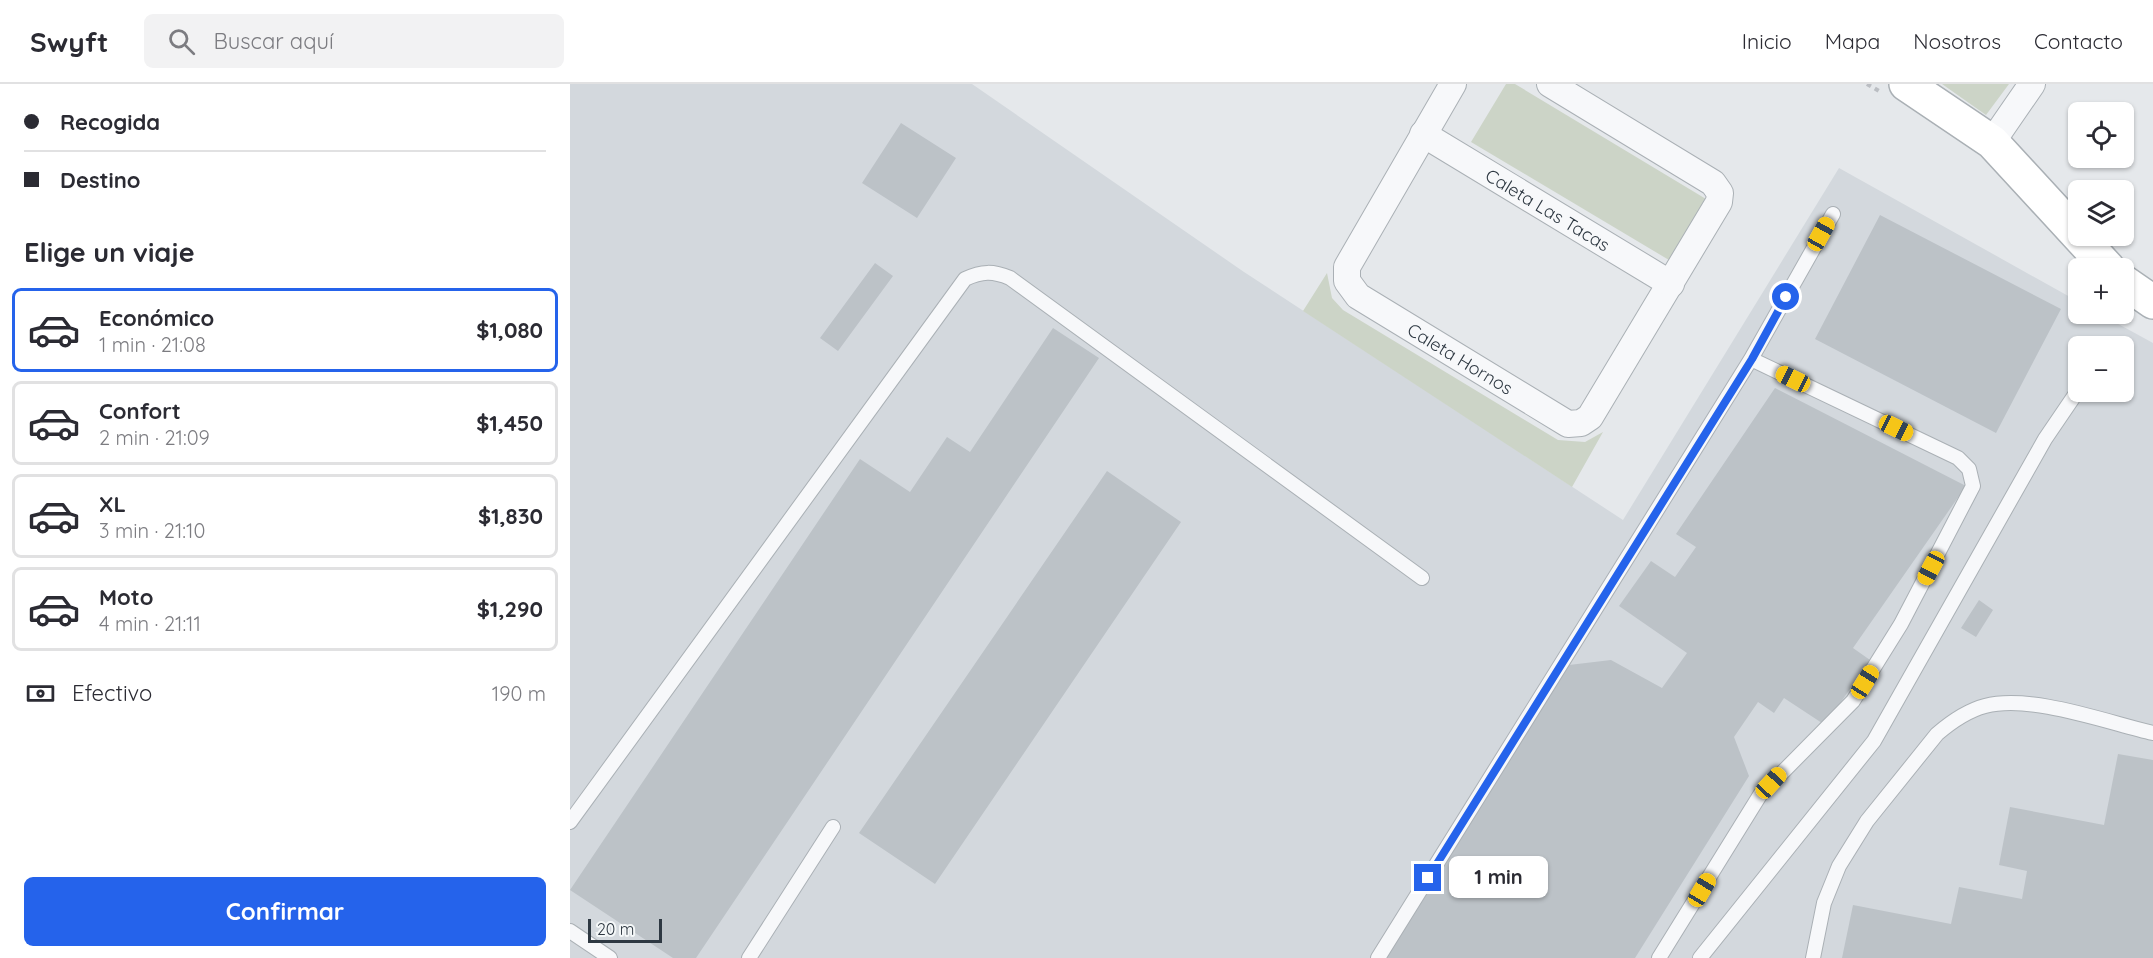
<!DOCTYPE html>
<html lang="es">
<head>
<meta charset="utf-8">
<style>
  body { margin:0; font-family:Quicksand,sans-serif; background:#f2f2f3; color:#2b2b33; height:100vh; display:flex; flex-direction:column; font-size:22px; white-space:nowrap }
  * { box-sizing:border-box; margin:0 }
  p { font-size:20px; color:#7c7c81 }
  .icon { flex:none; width:33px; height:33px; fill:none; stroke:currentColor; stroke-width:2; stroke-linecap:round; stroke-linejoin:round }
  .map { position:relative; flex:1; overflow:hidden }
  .side { display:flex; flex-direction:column; background:#fff; width:570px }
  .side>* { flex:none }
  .top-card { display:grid; align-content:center; height:132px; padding:0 24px; background:#fff }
  .tools { position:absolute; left:1498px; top:18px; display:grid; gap:12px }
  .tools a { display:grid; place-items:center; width:66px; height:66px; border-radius:9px; background:#fff; box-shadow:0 2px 4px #0004; font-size:30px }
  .scale { position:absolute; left:18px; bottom:15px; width:74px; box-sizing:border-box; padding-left:6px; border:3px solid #2e3842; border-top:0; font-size:16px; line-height:21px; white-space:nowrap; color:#2e3842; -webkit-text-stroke:4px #f4f7f8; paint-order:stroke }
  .end { position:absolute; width:27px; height:27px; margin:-14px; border:8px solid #2563eb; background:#fff; box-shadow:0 0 0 3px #fff }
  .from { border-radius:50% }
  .bubble { position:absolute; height:42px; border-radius:9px; background:#fff; box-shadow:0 2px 4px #0004; font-size:20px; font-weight:700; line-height:42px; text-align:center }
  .car { position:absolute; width:18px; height:36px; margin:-18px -9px; border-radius:8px; box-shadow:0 0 4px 2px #0007; background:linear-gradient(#f5c518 24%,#345 0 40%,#f5c518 0 76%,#345 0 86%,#f5c518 0) }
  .top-card b { display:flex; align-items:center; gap:21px; height:57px; font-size:22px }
  .top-card b+b { border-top:2px solid #e1e1e2 }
  .top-card i { width:15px; height:15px; background:#2b2b33 }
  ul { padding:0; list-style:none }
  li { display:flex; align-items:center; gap:18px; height:84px; margin:0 12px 9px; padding:0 12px; border:3px solid #e1e1e2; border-radius:9px }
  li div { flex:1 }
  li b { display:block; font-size:22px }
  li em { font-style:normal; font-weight:700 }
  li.current { border-color:#2563eb }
  li>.icon { width:54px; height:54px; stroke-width:1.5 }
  h2 { padding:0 24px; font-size:27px; line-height:72px }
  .pay { display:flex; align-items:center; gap:15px; height:66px; padding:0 24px; font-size:22px }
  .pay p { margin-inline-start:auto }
  .action { display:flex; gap:12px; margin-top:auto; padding:12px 24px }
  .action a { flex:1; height:69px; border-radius:9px; background:#2563eb; color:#fff; font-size:24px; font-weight:700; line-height:69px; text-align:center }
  header { display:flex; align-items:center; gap:36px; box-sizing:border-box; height:84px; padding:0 30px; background:#fff; border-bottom:2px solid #e1e1e2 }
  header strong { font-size:28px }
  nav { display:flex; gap:33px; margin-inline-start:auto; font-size:21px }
  .search { width:420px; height:54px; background:#f2f2f3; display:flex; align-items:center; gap:15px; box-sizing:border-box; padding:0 21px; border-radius:9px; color:#7c7c81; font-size:22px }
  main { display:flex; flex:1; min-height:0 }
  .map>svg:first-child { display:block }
</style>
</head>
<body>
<header>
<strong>Swyft</strong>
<div class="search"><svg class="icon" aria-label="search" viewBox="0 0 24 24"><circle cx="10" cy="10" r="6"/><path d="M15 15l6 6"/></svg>Buscar aquí</div>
<nav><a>Inicio</a><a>Mapa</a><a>Nosotros</a><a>Contacto</a></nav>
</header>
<main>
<section class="side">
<div class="top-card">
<b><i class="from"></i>Recogida</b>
<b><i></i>Destino</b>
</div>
<h2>Elige un viaje</h2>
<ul>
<li class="current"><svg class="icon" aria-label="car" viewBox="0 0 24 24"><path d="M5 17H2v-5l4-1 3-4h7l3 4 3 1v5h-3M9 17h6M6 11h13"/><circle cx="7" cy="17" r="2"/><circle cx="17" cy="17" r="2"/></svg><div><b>Económico</b><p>1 min · 21:08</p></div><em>$1,080</em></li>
<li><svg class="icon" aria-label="car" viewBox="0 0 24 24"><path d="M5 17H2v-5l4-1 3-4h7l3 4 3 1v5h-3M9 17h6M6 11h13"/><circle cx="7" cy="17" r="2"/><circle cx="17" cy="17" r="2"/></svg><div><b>Confort</b><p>2 min · 21:09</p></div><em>$1,450</em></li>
<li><svg class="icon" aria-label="car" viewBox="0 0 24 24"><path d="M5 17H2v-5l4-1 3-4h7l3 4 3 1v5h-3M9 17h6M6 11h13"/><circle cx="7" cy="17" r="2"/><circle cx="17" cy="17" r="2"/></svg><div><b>XL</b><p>3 min · 21:10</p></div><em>$1,830</em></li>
<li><svg class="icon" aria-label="car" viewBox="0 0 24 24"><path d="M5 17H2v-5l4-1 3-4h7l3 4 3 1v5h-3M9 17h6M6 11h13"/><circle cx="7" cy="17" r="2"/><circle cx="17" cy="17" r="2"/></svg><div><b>Moto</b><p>4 min · 21:11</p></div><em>$1,290</em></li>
</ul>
<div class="pay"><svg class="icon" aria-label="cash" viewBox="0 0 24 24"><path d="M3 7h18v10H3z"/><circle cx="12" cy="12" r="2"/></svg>Efectivo<p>190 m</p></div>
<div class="action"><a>Confirmar</a></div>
</section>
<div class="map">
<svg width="1583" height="874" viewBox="0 0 1583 874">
  <rect width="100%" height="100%" fill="#e5e8eb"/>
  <!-- built -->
  <path fill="#d3d8dd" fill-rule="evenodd" d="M0,0H402L674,188L1053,436L1269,84L1509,218V230H1530L1583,259V874H0ZM1509,262H1554V308H1509Z"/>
  <!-- green -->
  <path fill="#ccd4c7" d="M936,0H945L1136,115L1099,176L901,58Z
    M1372,0H1439L1416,31Z
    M757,189L762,214L773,226L988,356L1015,358L1033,348L1002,403L733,227Z"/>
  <!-- building -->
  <path fill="#bcc2c7" d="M331,39L386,74L347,134L292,99Z
    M1310,131L1491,225L1426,349L1245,255Z
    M305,179L323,192L268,267L250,254Z
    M483,244L529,274L126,874H103L0,806L290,375L340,408L377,353L400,368Z
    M1205,304L1396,402L1283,564L1300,576L1255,641L1214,614L1204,629L1188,618L1164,653L1179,692L1065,874H815L999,581L1041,576L1092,604L1117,569L1049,522L1081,477L1105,493L1126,463L1106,450Z
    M537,387L611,438L365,800L289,749Z
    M1409,516L1423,526L1406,553L1391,544Z
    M1548,670L1583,676V874H1272L1283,821L1381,840L1389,803L1452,815L1457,787L1429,781L1440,723L1534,741Z"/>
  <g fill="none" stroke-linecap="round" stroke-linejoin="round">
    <defs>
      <path id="lane" d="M1181,275L1263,130
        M0,738L395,195C412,187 423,187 440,194L852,494
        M0,847L40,874
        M179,874L263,743
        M808,874L1181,275L1388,374L1399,385L1403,402L1331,540L1283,617L1190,711L1089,874
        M1130,874L1304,657L1475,355L1509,305
        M1243,874L1254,819L1269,782L1297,737L1367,650C1381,638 1396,627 1415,622C1461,610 1536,638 1583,649"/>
      <g id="street">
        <path id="s1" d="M883,0L777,183V197L788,212L998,340L1011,339L1020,333L1149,118L1150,109L1143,99L980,0"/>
        <path id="s2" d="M853,50L1101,200"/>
        <path d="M1422,58L1462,0"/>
      </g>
      <path id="secondary" d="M1336,0L1422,58L1538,184
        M1554,198L1583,218"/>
    </defs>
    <!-- lane casing -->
    <use href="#lane" stroke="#aab0b5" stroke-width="16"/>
    <!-- street casing -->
    <use href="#street" stroke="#aab0b5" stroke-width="28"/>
    <!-- secondary casing -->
    <use href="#secondary" stroke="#aab0b5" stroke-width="36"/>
    <!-- path -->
    <path stroke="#bbbec3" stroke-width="4" stroke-dasharray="4.5 4.5" stroke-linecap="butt" d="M1297,0L1309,7"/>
    <!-- lane -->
    <use href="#lane" stroke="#f7f8fa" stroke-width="14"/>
    <!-- street -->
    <use href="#street" stroke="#f7f8fa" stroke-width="26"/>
    <!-- secondary -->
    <use href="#secondary" stroke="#fff" stroke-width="33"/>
  </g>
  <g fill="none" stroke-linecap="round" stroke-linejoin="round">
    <!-- route -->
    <path stroke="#2563eb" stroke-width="8" d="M858,794L1182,275L1216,213"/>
  </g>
  <g text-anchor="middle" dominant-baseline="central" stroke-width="4.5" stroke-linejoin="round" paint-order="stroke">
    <!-- street labels -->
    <g font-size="18" fill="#2e3842" stroke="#f4f7f8">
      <text stroke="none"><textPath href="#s2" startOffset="146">Caleta Las Tacas</textPath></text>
      <text stroke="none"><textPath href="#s1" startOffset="364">Caleta Hornos</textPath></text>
    </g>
  </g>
</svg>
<div class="tools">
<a><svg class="icon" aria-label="locate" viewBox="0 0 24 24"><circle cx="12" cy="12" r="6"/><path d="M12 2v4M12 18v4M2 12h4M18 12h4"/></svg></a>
<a><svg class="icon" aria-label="layers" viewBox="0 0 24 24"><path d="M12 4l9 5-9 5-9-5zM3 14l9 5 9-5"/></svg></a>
<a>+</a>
<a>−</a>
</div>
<div class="scale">20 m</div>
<i class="end from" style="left:1216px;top:213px"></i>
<i class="end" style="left:858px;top:794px"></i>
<div class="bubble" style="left:879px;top:772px;width:99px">1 min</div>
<i class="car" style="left:1251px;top:150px;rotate:29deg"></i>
<i class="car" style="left:1223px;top:295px;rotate:296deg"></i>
<i class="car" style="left:1326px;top:344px;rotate:116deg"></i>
<i class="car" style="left:1361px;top:484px;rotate:208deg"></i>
<i class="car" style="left:1295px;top:598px;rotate:32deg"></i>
<i class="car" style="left:1201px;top:699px;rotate:43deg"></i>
<i class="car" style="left:1132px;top:806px;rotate:31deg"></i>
</div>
</main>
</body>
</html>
